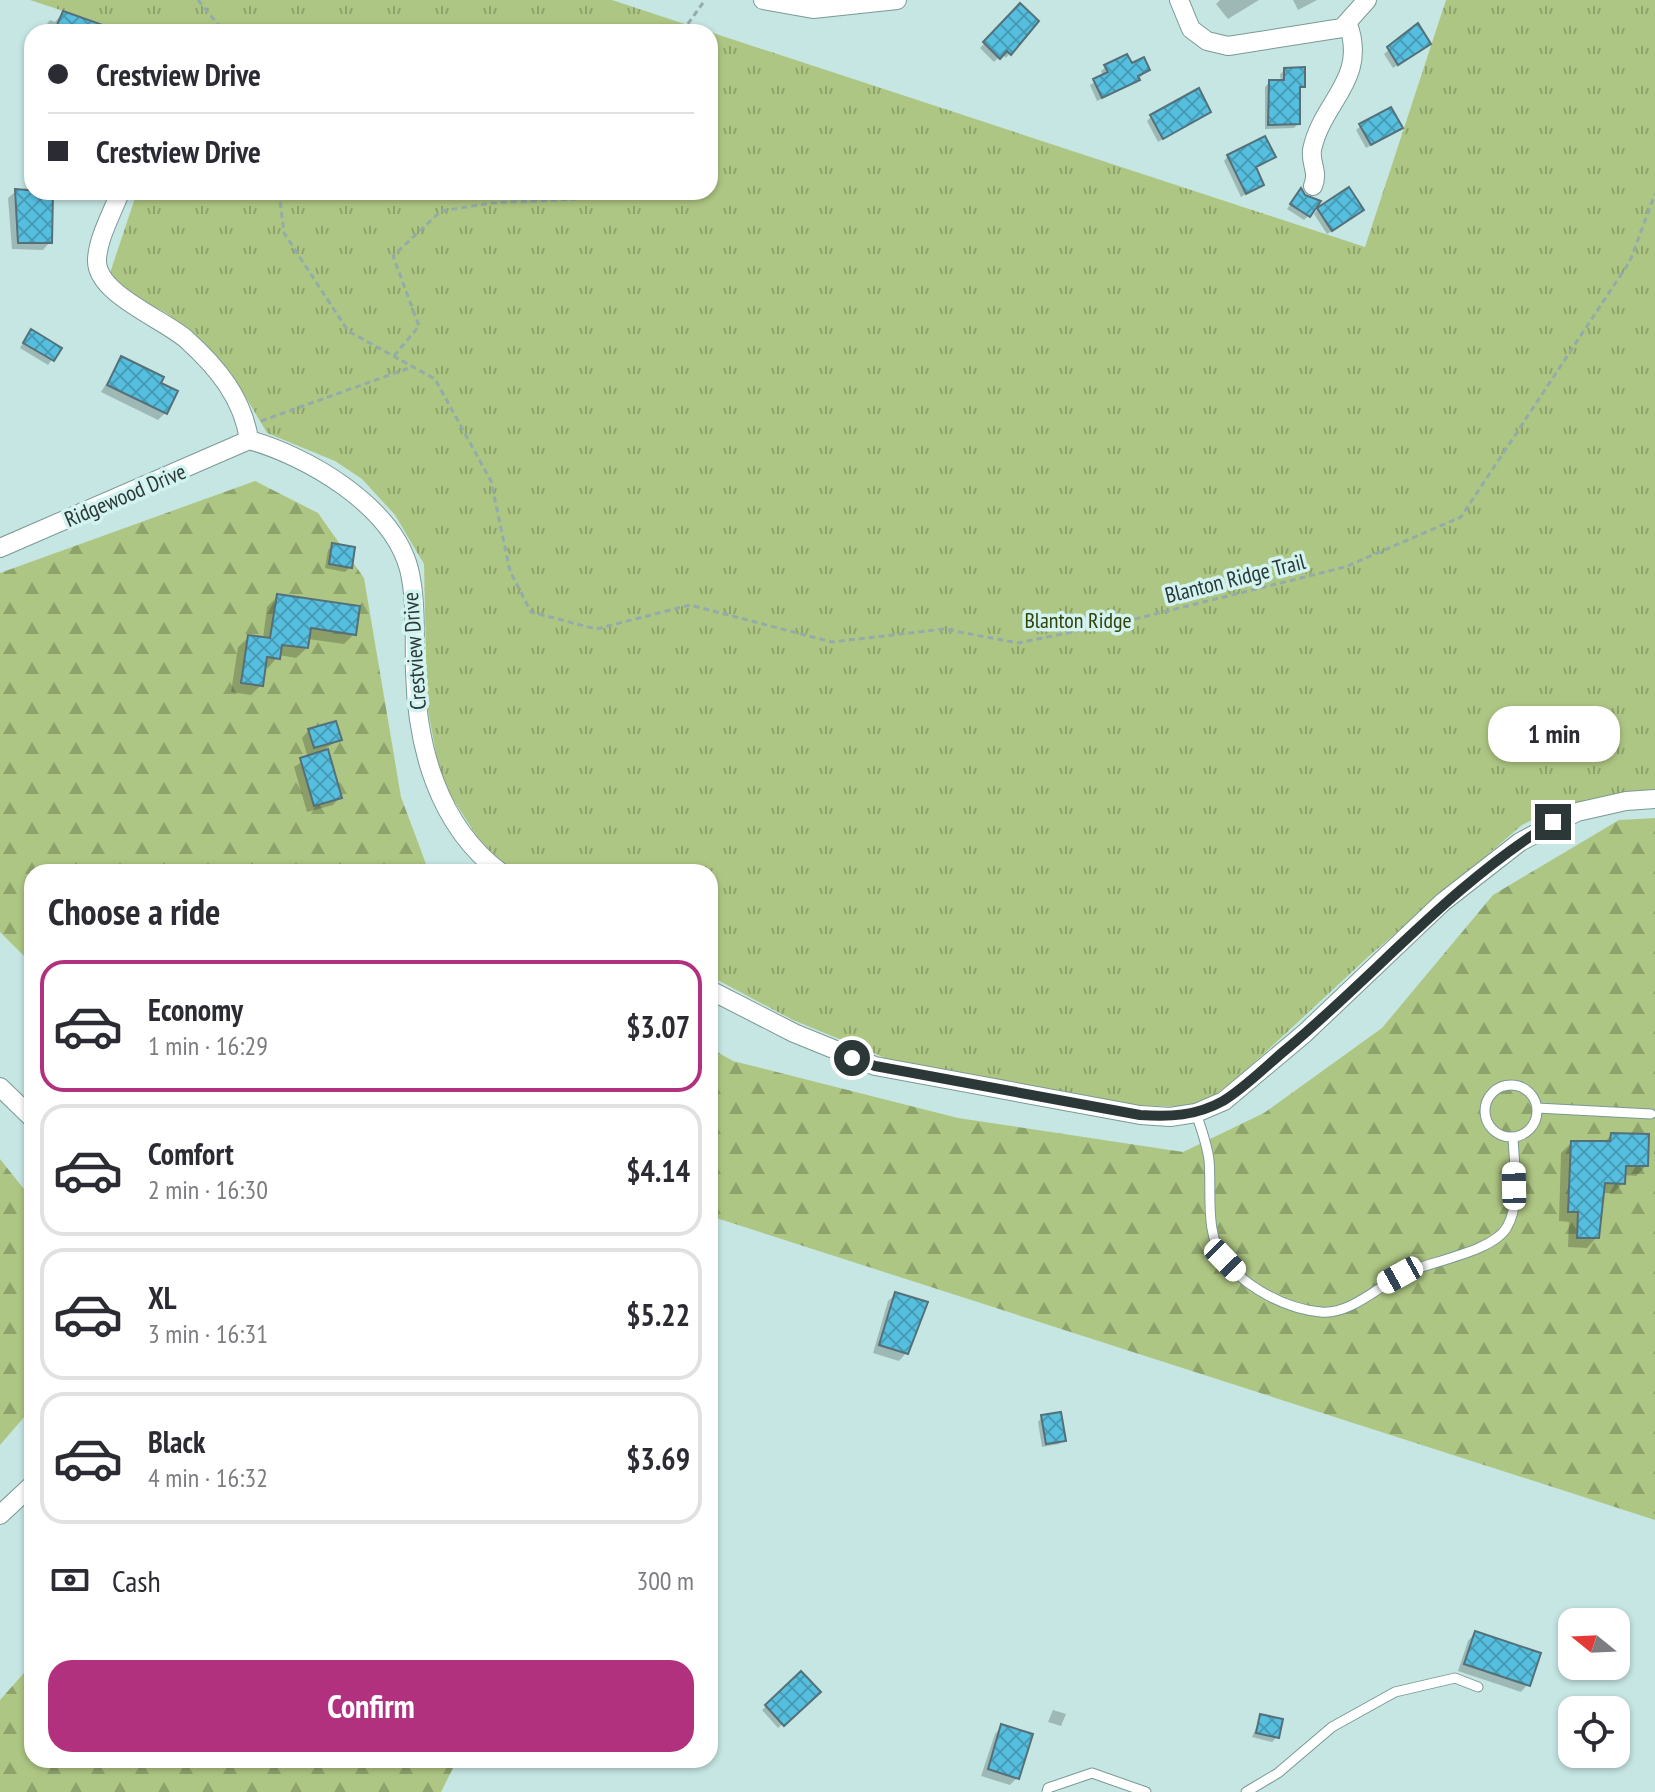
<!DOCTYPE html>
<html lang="en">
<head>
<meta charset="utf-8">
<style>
  body { margin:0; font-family:"PT Sans Narrow",sans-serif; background:#f7f7f7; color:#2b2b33; height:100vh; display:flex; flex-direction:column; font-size:30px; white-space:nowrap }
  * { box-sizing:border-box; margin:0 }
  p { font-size:26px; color:#7c7c81 }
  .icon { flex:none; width:44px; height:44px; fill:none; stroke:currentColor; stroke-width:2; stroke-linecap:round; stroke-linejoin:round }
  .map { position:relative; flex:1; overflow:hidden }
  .side { position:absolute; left:24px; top:864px; width:694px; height:904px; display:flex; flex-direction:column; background:#fff; border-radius:24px; box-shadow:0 2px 6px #0004 }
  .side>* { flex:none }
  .top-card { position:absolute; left:24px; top:24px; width:694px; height:176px; border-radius:24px; box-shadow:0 2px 6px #0004; display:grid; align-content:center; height:176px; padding:0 24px; background:#fff }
  .needle { width:52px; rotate:288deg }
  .tools { position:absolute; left:1558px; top:1608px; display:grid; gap:16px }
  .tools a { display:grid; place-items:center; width:72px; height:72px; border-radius:16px; background:#fff; box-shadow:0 2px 6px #0004; font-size:40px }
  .end { position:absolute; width:36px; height:36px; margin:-18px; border:10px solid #2b3837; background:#fff; box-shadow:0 0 0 4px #fff }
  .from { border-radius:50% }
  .bubble { position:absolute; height:56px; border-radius:24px; background:#fff; box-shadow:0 2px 6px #0004; font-size:26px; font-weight:600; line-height:56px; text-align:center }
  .car { position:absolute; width:24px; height:48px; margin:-24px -12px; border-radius:10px; box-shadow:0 0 6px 2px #0007; background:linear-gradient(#fff 24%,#345 0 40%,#fff 0 76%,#345 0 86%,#fff 0) }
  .top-card b { display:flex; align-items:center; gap:28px; height:76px; font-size:30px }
  .top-card b+b { border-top:2px solid #e1e1e2 }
  .top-card i { width:20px; height:20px; background:#2b2b33 }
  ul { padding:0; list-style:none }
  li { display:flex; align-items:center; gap:24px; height:132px; margin:0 16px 12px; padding:0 8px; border:4px solid #e1e1e2; border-radius:24px }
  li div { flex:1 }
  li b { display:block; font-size:30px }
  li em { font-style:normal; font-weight:600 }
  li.on { border-color:#b1317e }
  li>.icon { width:72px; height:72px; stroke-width:1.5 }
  h2 { padding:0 24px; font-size:36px; line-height:96px }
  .pay { display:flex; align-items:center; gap:20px; height:88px; padding:0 24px; font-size:30px }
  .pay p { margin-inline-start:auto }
  .action { display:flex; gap:16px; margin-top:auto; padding:16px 24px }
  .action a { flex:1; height:92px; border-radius:24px; background:#b1317e; color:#fff; font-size:32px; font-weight:600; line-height:92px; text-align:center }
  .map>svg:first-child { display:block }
</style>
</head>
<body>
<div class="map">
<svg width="1655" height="1792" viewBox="0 0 1655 1792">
  <defs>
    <pattern id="forest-firs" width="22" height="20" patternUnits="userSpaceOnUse" patternTransform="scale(2)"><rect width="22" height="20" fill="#aec683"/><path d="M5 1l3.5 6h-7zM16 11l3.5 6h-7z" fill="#8ea26c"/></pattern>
    <pattern id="park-tufts" width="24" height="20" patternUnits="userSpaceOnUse" patternTransform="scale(2)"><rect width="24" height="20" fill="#aec683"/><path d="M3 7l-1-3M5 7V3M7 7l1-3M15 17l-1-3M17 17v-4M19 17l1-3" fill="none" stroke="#8ea26c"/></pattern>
    <pattern id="building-cross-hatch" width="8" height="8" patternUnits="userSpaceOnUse" patternTransform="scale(2)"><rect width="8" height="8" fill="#56bfdf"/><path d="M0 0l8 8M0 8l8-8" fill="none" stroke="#479cb6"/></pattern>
  </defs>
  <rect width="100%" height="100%" fill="#c6e6e3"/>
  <!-- forest -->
  <path fill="url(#forest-firs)" d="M255,481L318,513L364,578L401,797L429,872H32V964L0,932V573Z
    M1655,818V1520L710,1216V1048L733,1061L958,1118L1183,1152L1264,1113L1382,1028L1493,895L1619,820Z
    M0,1159L32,1199V1408L0,1445Z
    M32,1664V1760H457L441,1792H0V1700Z"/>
  <!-- park -->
  <path fill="url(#park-tufts)" d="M30,0H612L709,32H127Z
    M1446,0H1655V789L1563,805L1522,825L1369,956L1242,1074L1211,1098L1190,1107L1127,1105L890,1060L793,1020L710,976V872H515L487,852L449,793L438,764L427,705L424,564L395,515L362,479L335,461L267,433L244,394L193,334L166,313L122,290L109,276L137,192H710V32L1365,247Z"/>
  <!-- shadow -->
  <path fill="#0003" d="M1220,0H1259L1228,19L1216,4Z
    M1293,0H1317L1298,10Z
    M1020,6L1010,53L1006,58L1002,54L994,62L980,48Z
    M63,13L88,32H41L50,20L55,22Z
    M1400,41L1424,48L1393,68L1384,54Z
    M1131,66L1148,70L1133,84L1097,101L1090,85L1103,77L1101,71L1106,67Z
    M1285,70L1303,86L1298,92V124L1294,128L1265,129V87L1270,82H1281L1280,74Z
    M1209,112L1158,142L1147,121L1151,117Z
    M1361,126L1396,132L1366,148L1356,130Z
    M1228,156L1274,157L1254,169L1262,184L1241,197L1224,161Z
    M16,191L50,242L43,250L12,249L8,198Z
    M1297,195L1308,216L1304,220L1287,209Z
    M1318,209L1357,215L1327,234L1314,214Z
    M27,336L60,348L48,365L20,348Z
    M122,359L158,384L165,413L158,420L101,392Z
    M333,545L350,567L345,572L325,568L328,550Z
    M278,596L354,634L344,644L308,639L307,648L296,658L279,655L268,668L263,667L261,685L251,695L231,692L238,647L249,637L263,639L267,607Z
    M309,730L340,739L326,748L340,797L333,805L307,812L294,767L308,758L302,738Z
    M1611,1135L1646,1166L1636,1176L1623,1175V1183L1613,1193H1602L1597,1237L1587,1248L1568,1247L1569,1222L1559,1221L1561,1153L1571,1143H1604Z
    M896,1294L906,1353L899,1361L873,1353L888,1301Z
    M1042,1417L1064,1440L1059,1444L1042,1447L1038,1422Z
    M1475,1633L1528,1684L1521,1692L1458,1671L1468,1641Z
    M801,1674L818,1692L778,1728L762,1710Z
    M1053,1710L1066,1714L1061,1726L1048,1722Z
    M1261,1716L1277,1737L1272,1742L1252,1737Z
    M1002,1726L1017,1778L1010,1785L981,1776L995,1734Z"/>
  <!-- building -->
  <path fill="url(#building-cross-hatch)" stroke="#557079" stroke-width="2" d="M1020,3L1039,21L1011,55L1007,51L1000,59L983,42Z
    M63,11L117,30L116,32H54Z
    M1418,23L1431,44L1398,65L1387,47Z
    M1127,54L1132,63L1144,57L1150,70L1138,76L1140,80L1102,98L1093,79L1108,72L1104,65Z
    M1305,67V87H1300V124L1268,125L1269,80H1284V68Z
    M1199,88L1211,112L1163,139L1150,115Z
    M1391,107L1403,128L1371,145L1359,124Z
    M1265,136L1276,157L1256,167L1264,185L1246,194L1227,155Z
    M1349,187L1364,210L1332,231L1317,208Z
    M1301,188L1305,195L1321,201L1310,217L1290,204Z
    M15,189L53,192L52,243H18Z
    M31,329L62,348L54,361L23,343Z
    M121,356L164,377L161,383L178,391L167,414L107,385Z
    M332,543L355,547L352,568L329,564Z
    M277,594L360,606L356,635L311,628L308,648L282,645L280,659L267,657L263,686L241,683L248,635L270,638Z
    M336,721L342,740L314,748L308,729Z
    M328,749L342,798L314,806L300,758Z
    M1611,1133L1649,1134L1648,1166H1626L1625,1184L1605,1183L1599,1238H1577L1578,1212H1568L1571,1141H1610Z
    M895,1292L928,1302L908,1354L879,1345Z
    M1061,1412L1066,1441L1046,1444L1041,1415Z
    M1475,1631L1541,1653L1530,1686L1464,1664Z
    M801,1671L821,1692L784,1726L765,1705Z
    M1260,1714L1283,1719L1279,1738L1256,1733Z
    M1001,1724L1033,1734L1019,1779L988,1769Z"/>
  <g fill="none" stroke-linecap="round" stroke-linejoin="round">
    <defs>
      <path id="lane" d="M1485 1111a26 26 0 1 1 52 0a26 26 0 1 1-52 0Z
        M1537,1108L1651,1114
        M1196,1113C1201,1128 1207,1144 1209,1160C1212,1192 1204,1234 1225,1261C1247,1288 1286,1309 1321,1312C1352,1315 1381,1283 1408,1272C1433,1261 1494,1251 1507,1227C1521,1203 1514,1164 1513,1137
        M1047,1792L1048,1788L1092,1773L1146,1792
        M1246,1792L1278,1773L1332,1727L1395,1692L1455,1678L1478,1687"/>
      <path id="street" d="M763,0L813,9L897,0
        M1179,0L1191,29L1207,41L1228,46L1342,28L1367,0
        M1313,186C1319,172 1310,163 1312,150C1322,101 1368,80 1348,24
        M120,192C113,212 97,239 97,261C97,294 163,319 186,339C217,367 243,398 249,440
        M249,440C307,456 392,505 409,569C417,602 414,639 415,672C417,747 438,825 500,872
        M0,548L249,440
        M710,990L794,1033L875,1066L1140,1115L1170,1117L1196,1113L1224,1101L1305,1033L1443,902L1520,842L1577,812L1626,801L1655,799
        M0,1087L32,1118
        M0,1515L32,1485"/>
    </defs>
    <!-- lane casing -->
    <use href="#lane" stroke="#7a9995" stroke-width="11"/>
    <!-- street casing -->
    <use href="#street" stroke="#7a9995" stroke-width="20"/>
    <!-- path -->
    <path stroke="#93acaa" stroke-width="3" stroke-dasharray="6 4" stroke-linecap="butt" d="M198,0L224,32
      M682,32L705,0
      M279,192L284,233L348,331L435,379L491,481L510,571L531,612L596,629L690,605L832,642L944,629L1018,643L1131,620L1345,567L1461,517L1630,261L1655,194
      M394,356L419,326L393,256L441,211L492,203L621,197L626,192
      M261,421L412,367"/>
    <!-- lane -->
    <use href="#lane" stroke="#fff" stroke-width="9"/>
    <!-- street -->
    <use href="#street" stroke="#fff" stroke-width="18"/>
  </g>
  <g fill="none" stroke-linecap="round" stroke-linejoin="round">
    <!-- route -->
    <path stroke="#2b3837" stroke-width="10" d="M852,1058L875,1066L1140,1115C1170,1117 1196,1116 1223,1101C1246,1087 1268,1064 1289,1047C1378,972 1453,883 1553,822"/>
  </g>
  <g text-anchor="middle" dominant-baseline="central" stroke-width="7" stroke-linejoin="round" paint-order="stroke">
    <!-- street labels -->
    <g font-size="22" fill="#2b3837" stroke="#d3f3f0">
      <text transform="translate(125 495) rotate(-23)">Ridgewood Drive</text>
      <text transform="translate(1235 578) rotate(-14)">Blanton Ridge Trail</text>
      <text transform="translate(414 651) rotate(-94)">Crestview Drive</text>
    </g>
    <!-- park labels -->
    <g font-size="22" fill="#324208" stroke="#d3f3f0">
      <text x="1078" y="620">Blanton Ridge</text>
    </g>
  </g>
</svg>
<div class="tools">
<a><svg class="needle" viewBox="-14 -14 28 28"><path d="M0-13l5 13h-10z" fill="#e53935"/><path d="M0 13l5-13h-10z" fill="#7c7c81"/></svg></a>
<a><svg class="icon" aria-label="locate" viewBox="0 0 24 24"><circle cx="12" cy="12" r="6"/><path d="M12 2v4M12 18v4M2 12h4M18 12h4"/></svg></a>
</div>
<i class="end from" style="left:852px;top:1058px"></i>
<i class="end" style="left:1553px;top:822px"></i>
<div class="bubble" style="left:1488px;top:706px;width:132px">1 min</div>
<i class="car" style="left:1514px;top:1186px;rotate:359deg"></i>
<i class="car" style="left:1225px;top:1260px;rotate:136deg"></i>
<i class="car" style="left:1400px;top:1275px;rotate:241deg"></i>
<div class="top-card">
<b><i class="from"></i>Crestview Drive</b>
<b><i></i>Crestview Drive</b>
</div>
<section class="side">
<h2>Choose a ride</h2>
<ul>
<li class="on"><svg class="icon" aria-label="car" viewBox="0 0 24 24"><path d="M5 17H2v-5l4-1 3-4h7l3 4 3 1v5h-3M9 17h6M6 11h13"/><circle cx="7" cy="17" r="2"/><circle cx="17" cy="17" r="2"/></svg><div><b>Economy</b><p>1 min · 16:29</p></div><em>$3.07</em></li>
<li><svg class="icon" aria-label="car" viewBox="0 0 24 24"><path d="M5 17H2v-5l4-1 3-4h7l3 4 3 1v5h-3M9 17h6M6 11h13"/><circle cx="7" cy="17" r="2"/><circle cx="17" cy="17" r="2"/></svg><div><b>Comfort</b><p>2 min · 16:30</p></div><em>$4.14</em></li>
<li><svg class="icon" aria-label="car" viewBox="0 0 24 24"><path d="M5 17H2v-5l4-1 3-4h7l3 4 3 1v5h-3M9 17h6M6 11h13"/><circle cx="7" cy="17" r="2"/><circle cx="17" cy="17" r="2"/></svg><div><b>XL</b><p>3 min · 16:31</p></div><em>$5.22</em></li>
<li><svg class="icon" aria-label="car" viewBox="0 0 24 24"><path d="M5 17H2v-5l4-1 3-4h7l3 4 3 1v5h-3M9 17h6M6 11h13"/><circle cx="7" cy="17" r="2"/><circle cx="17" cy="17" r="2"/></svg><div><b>Black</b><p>4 min · 16:32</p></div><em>$3.69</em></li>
</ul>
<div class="pay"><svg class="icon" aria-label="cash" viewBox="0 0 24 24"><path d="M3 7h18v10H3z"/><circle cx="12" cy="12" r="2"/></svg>Cash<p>300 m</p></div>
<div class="action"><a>Confirm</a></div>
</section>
</div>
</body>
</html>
